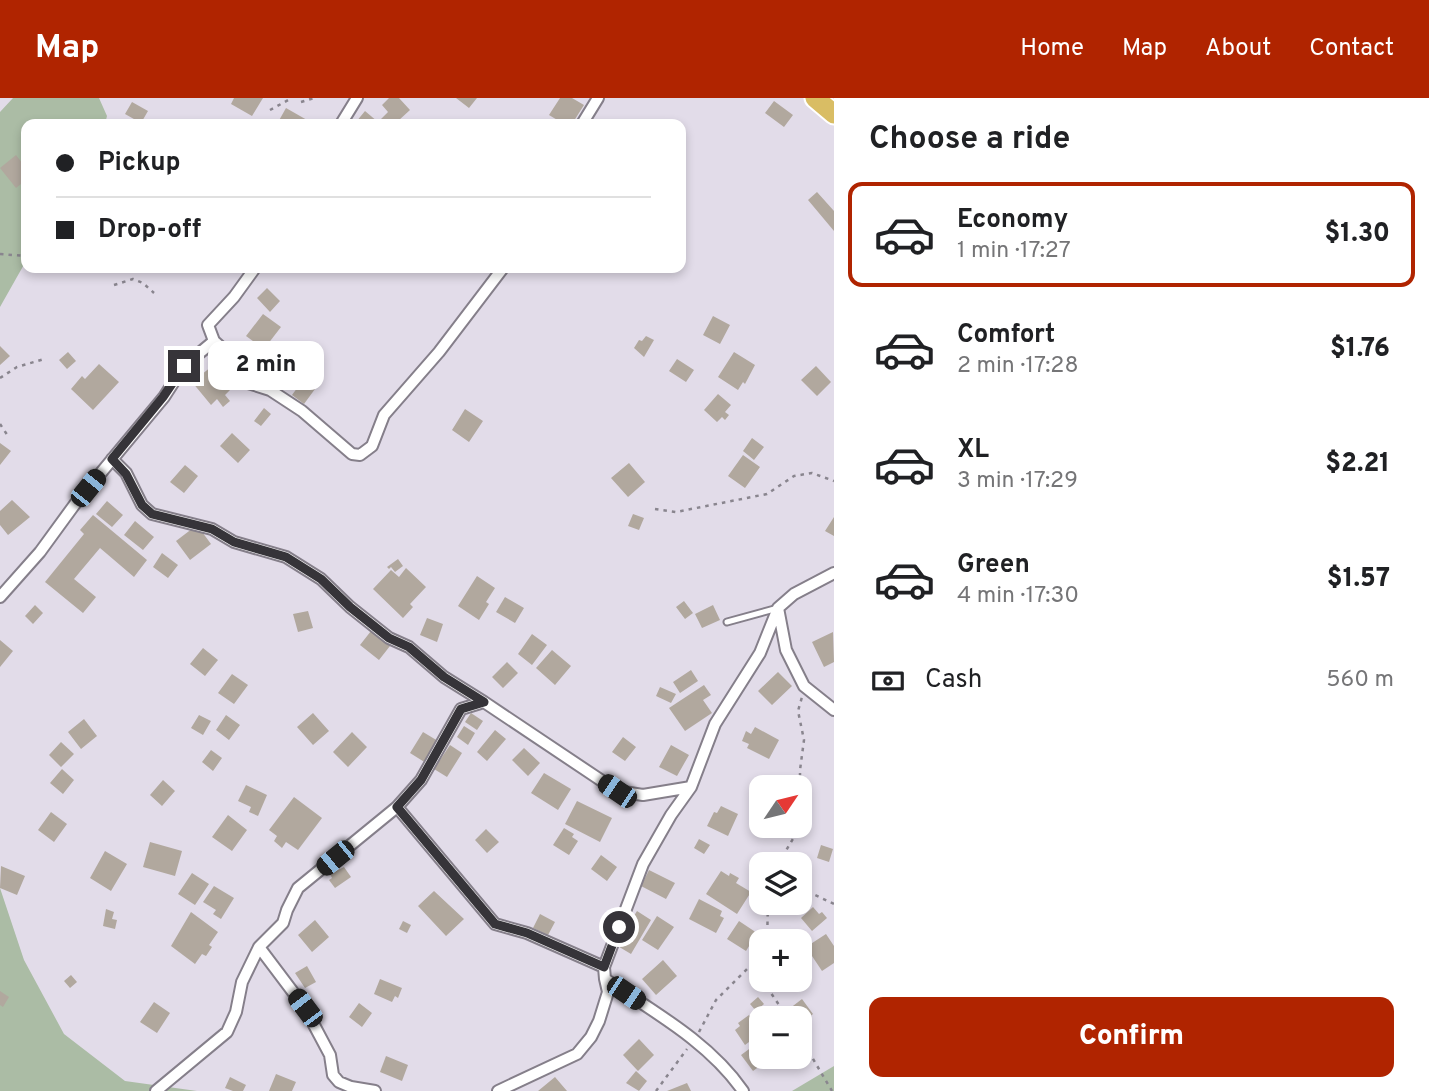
<!DOCTYPE html>
<html lang="en">
<head>
<meta charset="utf-8">
<style>
  body { margin:0; font-family:Overpass,sans-serif; background:#f2f2f2; color:#202124; height:100vh; display:flex; flex-direction:column; font-size:26px; white-space:nowrap }
  * { box-sizing:border-box; margin:0 }
  p { font-size:23px; color:#757577 }
  .icon { flex:none; width:38px; height:38px; fill:none; stroke:currentColor; stroke-width:2; stroke-linecap:round; stroke-linejoin:round }
  .map { position:relative; flex:1; overflow:hidden }
  .panel { display:flex; flex-direction:column; background:#fff; width:595px }
  .panel>* { flex:none }
  .guide { position:absolute; left:21px; top:21px; width:665px; height:154px; border-radius:14px; box-shadow:0 4px 10px #0003; display:grid; align-content:center; height:154px; padding:0 35px; background:#fff }
  .needle { width:46px; rotate:55deg }
  .fabs { position:absolute; left:749px; top:677px; display:grid; gap:14px }
  .fabs a { display:grid; place-items:center; width:63px; height:63px; border-radius:14px; background:#fff; box-shadow:0 4px 10px #0003; font-size:35px }
  .end { position:absolute; width:32px; height:32px; margin:-16px; border:9px solid #363439; background:#fff; box-shadow:0 0 0 4px #fff }
  .from { border-radius:50% }
  .bubble { position:absolute; height:49px; border-radius:14px; background:#fff; box-shadow:0 4px 10px #0003; font-size:23px; font-weight:800; line-height:49px; text-align:center }
  .car { position:absolute; width:21px; height:42px; margin:-21px -10px; border-radius:9px; box-shadow:0 0 5px 2px #0007; background:linear-gradient(#222 24%,#8ab4d8 0 40%,#222 0 76%,#8ab4d8 0 86%,#222 0) }
  .guide b { display:flex; align-items:center; gap:24px; height:66px; font-size:26px }
  .guide b+b { border-top:2px solid #e0e0e0 }
  .guide i { width:18px; height:18px; background:#202124 }
  ul { padding:0; list-style:none }
  li { display:flex; align-items:center; gap:21px; height:105px; margin:0 14px 10px; padding:0 21px; border:4px solid transparent; border-radius:14px }
  li div { flex:1 }
  li b { display:block; font-size:26px }
  li em { font-style:normal; font-weight:800 }
  li.active { border-color:#b02400 }
  li>.icon { width:63px; height:63px; stroke-width:1.5 }
  h2 { padding:0 35px; font-size:32px; line-height:84px }
  .pay { display:flex; align-items:center; gap:18px; height:77px; padding:0 35px; font-size:26px }
  .pay p { margin-inline-start:auto }
  .button { display:flex; gap:14px; margin-top:auto; padding:14px 35px }
  .button a { flex:1; height:80px; border-radius:14px; background:#b02400; color:#fff; font-size:28px; font-weight:800; line-height:80px; text-align:center }
  header { display:flex; align-items:center; gap:42px; box-sizing:border-box; height:98px; padding:0 35px; background:#b02400; color:#fff }
  header strong { font-size:33px }
  nav { display:flex; gap:38px; margin-inline-start:auto; font-size:24px }
  main { display:flex; flex:1; min-height:0 }
  .map>svg:first-child { display:block }
</style>
</head>
<body>
<header>
<strong>Map</strong>
<nav><a>Home</a><a>Map</a><a>About</a><a>Contact</a></nav>
</header>
<main>
<div class="map">
<svg width="834" height="993" viewBox="0 0 834 993">
  <rect width="100%" height="100%" fill="#e2dce9"/>
  <!-- green -->
  <path fill="#abbca5" d="M13,0H99L107,18L105,26H26V163L0,209V14Z
    M0,790L24,862L64,936L125,983L197,993H0Z
    M834,968V993H792Z"/>
  <!-- building -->
  <path fill="#b1a89e" d="M234,0H263L252,18L231,6Z
    M389,0H399L410,12L398,23L396,21L390,26H386L381,21L388,14L382,7Z
    M456,0H477L469,10Z
    M560,0H572L584,7L572,26H564L549,17Z
    M774,3L793,17L784,29L765,15Z
    M132,4L148,13L141,25L125,16Z
    M286,10L314,26H277Z
    M365,13L378,24L377,26H358L356,24Z
    M16,57L26,70V82L16,90L0,70Z
    M817,94L834,113V133L808,102Z
    M267,190L280,203L270,214L257,200Z
    M263,216L281,229L264,251L246,238Z
    M713,218L730,227L720,246L703,237Z
    M646,238L654,242L644,259L634,250L639,242L642,243Z
    M0,248L10,258L0,267Z
    M68,254L76,263L67,271L59,262Z
    M280,254L298,270L283,287L265,271Z
    M734,254L755,267L745,286L743,284L738,292L718,279Z
    M677,261L694,272L686,284L669,273Z
    M99,266L119,284L93,312L71,291L82,278L85,281Z
    M816,268L831,284L817,298L801,282Z
    M211,269L230,292L225,297L230,303L223,309L217,301L211,307L192,284Z
    M303,282L315,291L304,306L292,297Z
    M718,296L731,307L725,314L729,317L725,322L722,319L717,324L704,312Z
    M264,310L271,316L261,328L254,323Z
    M465,311L483,323L469,344L452,332Z
    M232,335L250,352L238,365L220,348Z
    M752,340L764,349L754,362L743,353Z
    M0,345L11,353L0,367Z
    M743,357L760,369L745,390L728,378Z
    M629,365L645,384L628,399L611,380Z
    M185,367L198,378L184,395L170,384Z
    M12,402L30,419L8,437L0,427V413Z
    M107,403L123,417L112,429L96,416Z
    M633,416L644,420L639,432L628,428Z
    M93,417L147,462L134,479L100,450L74,481L96,499L83,515L45,484L84,436L80,432Z
    M834,419V438L825,433Z
    M135,423L154,439L143,452L124,437Z
    M197,427L211,446L190,462L176,443Z
    M162,455L178,467L168,480L153,469Z
    M398,461L403,468L395,474L391,469L389,471L387,469Z
    M406,470L426,489L410,506L413,509L403,520L373,491L391,472L399,479Z
    M477,478L495,490L486,504L489,506L479,522L458,508Z
    M505,499L524,510L515,525L496,514Z
    M684,503L693,515L685,521L676,509Z
    M35,507L43,515L33,526L25,518Z
    M713,507L720,522L702,530L695,516Z
    M308,513L313,530L298,534L293,516Z
    M427,520L443,526L437,544L420,537Z
    M371,533L390,548L379,562L360,547Z
    M833,534L834,564L824,569L812,544Z
    M532,536L547,547L532,567L518,556Z
    M0,542L13,553L0,569Z
    M203,550L218,562L205,578L190,566Z
    M552,552L571,568L555,587L536,570Z
    M507,564L518,575L503,590L492,579Z
    M691,572L698,583L680,595L673,584Z
    M778,574L792,588L772,607L758,593Z
    M232,576L248,587L234,606L218,595Z
    M704,587L711,597L703,602L712,615L685,633L669,610Z
    M660,589L676,596L671,605L656,598Z
    M313,615L329,633L313,647L297,629Z
    M471,615L483,623L477,632L465,624Z
    M199,617L211,623L203,637L191,630Z
    M226,617L240,627L229,642L216,632Z
    M84,621L97,638L81,651L68,634Z
    M464,628L475,635L468,647L457,639Z
    M755,629L779,642L769,661L747,650L749,646L742,643L746,633L751,636Z
    M495,632L506,641L487,663L477,654Z
    M352,634L367,649L348,669L333,654Z
    M423,634L438,643L426,665L410,655Z
    M623,639L636,649L625,663L612,654Z
    M61,644L74,656L61,669L49,657Z
    M450,647L462,655L447,679L434,671Z
    M671,647L689,657L677,678L659,669Z
    M524,650L540,665L528,678L512,662Z
    M211,652L222,660L213,673L202,664Z
    M62,671L74,682L63,696L50,685Z
    M544,675L571,691L558,712L531,695Z
    M163,682L175,693L162,708L150,697Z
    M246,687L267,697L258,718L249,714L251,709L238,703Z
    M294,699L322,720L298,752L286,744L282,750L274,743L277,738L269,732Z
    M577,703L612,720L600,744L565,726Z
    M721,708L738,716L728,738L707,728L714,714L717,715Z
    M51,714L67,726L54,744L38,732Z
    M228,717L247,732L232,753L212,739Z
    M564,730L574,736L572,739L578,743L569,757L553,747Z
    M486,731L499,744L487,755L475,742Z
    M699,741L710,747L704,756L694,750Z
    M150,744L182,753L175,778L143,769Z
    M821,747L833,751L829,764L817,760Z
    M105,753L127,766L111,793L90,780Z
    M800,755L807,770L800,774V766H787L785,763Z
    M601,757L617,769L607,783L591,771Z
    M1,768L25,778L17,797L0,790Z
    M344,769L351,779L335,790L329,782L332,780L330,776Z
    M649,772L675,785L666,801L641,788Z
    M721,773L729,778L730,775L739,780L736,785L751,794L737,816L706,796Z
    M192,775L209,786L195,807L178,796Z
    M214,788L234,800L221,821L213,816L216,812L203,804Z
    M434,793L464,821L446,838L418,808Z
    M699,801L722,813L720,818L724,820L716,835L689,821Z
    M813,809L819,816L822,814L827,820L812,833L801,820Z
    M106,811L114,814L112,821L117,822L115,831L103,828Z
    M637,813L651,822L631,856L616,847Z
    M191,814L218,834L209,847L212,849L206,858L202,856L195,866L171,848Z
    M540,816L555,824L548,837L533,830Z
    M657,818L674,829L658,852L642,842Z
    M315,822L329,839L312,854L298,837Z
    M403,823L411,827L407,835L399,831Z
    M739,823L757,835L746,853L727,841Z
    M826,836L834,848V865L822,873L806,849Z
    M663,862L677,878L656,897L642,881Z
    M307,868L316,884L305,890L295,875Z
    M71,877L77,884L70,890L64,883Z
    M380,881L402,890L398,900L395,898L392,904L374,896Z
    M0,893L9,899L3,909L0,907Z
    M758,899L764,906L756,913L750,906Z
    M802,901L813,916L800,926V920H796L789,911Z
    M154,904L170,915L157,935L140,924Z
    M359,905L372,915L362,929L349,919Z
    M760,914L764,920H761V935L745,947L735,932L740,928L738,925L749,917L751,920Z
    M639,941L654,957L638,973L623,957Z
    M760,943L761,959H772L753,973L741,957Z
    M386,958L408,967L402,983L380,974Z
    M636,973L647,983L639,993L626,985Z
    M276,976L296,984L292,993H269Z
    M230,979L246,987L243,993H233L225,990Z
    M555,979L567,993H538Z
    M687,985L691,993H667Z"/>
  <g fill="none" stroke-linecap="round" stroke-linejoin="round">
    <defs>
      <path id="lane" d="M727,524L778,510"/>
      <path id="street" d="M341,26L357,0
        M582,26L598,0
        M214,243L208,227L234,199L255,170
        M112,361L126,375L142,407L152,416L212,431L234,444L286,459L321,481L350,509L389,540L409,549L444,579L484,604
        M0,499L40,454L75,406L164,299L184,268L214,243L223,251L218,265L245,284L270,292L302,313L352,356L360,357L372,348L384,317L439,254L503,170
        M778,510L786,552L804,588L834,612
        M397,709L495,826L527,835L604,869
        M259,849L305,910L330,957L333,977L339,984L351,989L375,993
        M156,993L227,934L236,914L242,884L259,849L283,825L287,812L298,790L397,709L421,682L461,611L484,604L617,693L643,697L691,689
        M498,993L577,956L591,939L599,923L608,894L605,881
        M743,993C709,944 654,914 605,881L604,869L643,766L671,717L691,689L715,626L760,555L778,510L794,496L834,475"/>
      <path id="highway" d="M815,0L834,16"/>
    </defs>
    <!-- lane casing -->
    <use href="#lane" stroke="#857f8a" stroke-width="9"/>
    <!-- street casing -->
    <use href="#street" stroke="#857f8a" stroke-width="14"/>
    <!-- highway casing -->
    <use href="#highway" stroke="#fff" stroke-width="23"/>
    <!-- path -->
    <path stroke="#89858e" stroke-width="2.5" stroke-dasharray="3.5 5" stroke-linecap="butt" d="M301,4L314,0
      M270,12L292,0
      M0,156L26,158
      M114,187L133,181L143,185L154,195
      M0,280L17,269L44,261
      M0,326L8,338
      M655,411L676,414L767,396L794,378L812,375L834,383
      M778,766L800,729V672L804,642L798,613L802,599
      M800,790L834,806
      M767,844L768,805
      M752,866L761,881
      M762,882L788,920
      M699,934L716,902L752,866L761,852
      M800,939L832,993
      M656,993L687,951"/>
    <!-- lane -->
    <use href="#lane" stroke="#fff" stroke-width="5"/>
    <!-- street -->
    <use href="#street" stroke="#fff" stroke-width="10"/>
    <!-- highway -->
    <use href="#highway" stroke="#d9bd64" stroke-width="19"/>
  </g>
  <g fill="none" stroke-linecap="round" stroke-linejoin="round">
    <!-- route -->
    <path stroke="#363439" stroke-width="9" d="M184,268L163,299L112,361L126,376L142,407L152,416L212,431L234,444L286,459L321,481L350,509L389,540L409,549L444,579L484,604L461,611L421,682L397,709L495,826L527,835L604,869L619,829"/>
  </g>
</svg>
<div class="fabs">
<a><svg class="needle" viewBox="-14 -14 28 28"><path d="M0-13l5 13h-10z" fill="#e53935"/><path d="M0 13l5-13h-10z" fill="#757577"/></svg></a>
<a><svg class="icon" aria-label="layers" viewBox="0 0 24 24"><path d="M12 4l9 5-9 5-9-5zM3 14l9 5 9-5"/></svg></a>
<a>+</a>
<a>−</a>
</div>
<i class="end from" style="left:619px;top:829px"></i>
<i class="end" style="left:184px;top:268px"></i>
<div class="bubble" style="left:208px;top:243px;width:116px">2 min</div>
<i class="car" style="left:88px;top:390px;rotate:39deg"></i>
<i class="car" style="left:617px;top:693px;rotate:304deg"></i>
<i class="car" style="left:335px;top:760px;rotate:231deg"></i>
<i class="car" style="left:626px;top:895px;rotate:124deg"></i>
<i class="car" style="left:305px;top:910px;rotate:323deg"></i>
<div class="guide">
<b><i class="from"></i>Pickup</b>
<b><i></i>Drop-off</b>
</div>
</div>
<section class="panel">
<h2>Choose a ride</h2>
<ul>
<li class="active"><svg class="icon" aria-label="car" viewBox="0 0 24 24"><path d="M5 17H2v-5l4-1 3-4h7l3 4 3 1v5h-3M9 17h6M6 11h13"/><circle cx="7" cy="17" r="2"/><circle cx="17" cy="17" r="2"/></svg><div><b>Economy</b><p>1 min · 17:27</p></div><em>$1.30</em></li>
<li><svg class="icon" aria-label="car" viewBox="0 0 24 24"><path d="M5 17H2v-5l4-1 3-4h7l3 4 3 1v5h-3M9 17h6M6 11h13"/><circle cx="7" cy="17" r="2"/><circle cx="17" cy="17" r="2"/></svg><div><b>Comfort</b><p>2 min · 17:28</p></div><em>$1.76</em></li>
<li><svg class="icon" aria-label="car" viewBox="0 0 24 24"><path d="M5 17H2v-5l4-1 3-4h7l3 4 3 1v5h-3M9 17h6M6 11h13"/><circle cx="7" cy="17" r="2"/><circle cx="17" cy="17" r="2"/></svg><div><b>XL</b><p>3 min · 17:29</p></div><em>$2.21</em></li>
<li><svg class="icon" aria-label="car" viewBox="0 0 24 24"><path d="M5 17H2v-5l4-1 3-4h7l3 4 3 1v5h-3M9 17h6M6 11h13"/><circle cx="7" cy="17" r="2"/><circle cx="17" cy="17" r="2"/></svg><div><b>Green</b><p>4 min · 17:30</p></div><em>$1.57</em></li>
</ul>
<div class="pay"><svg class="icon" aria-label="cash" viewBox="0 0 24 24"><path d="M3 7h18v10H3z"/><circle cx="12" cy="12" r="2"/></svg>Cash<p>560 m</p></div>
<div class="button"><a>Confirm</a></div>
</section>
</main>
</body>
</html>
